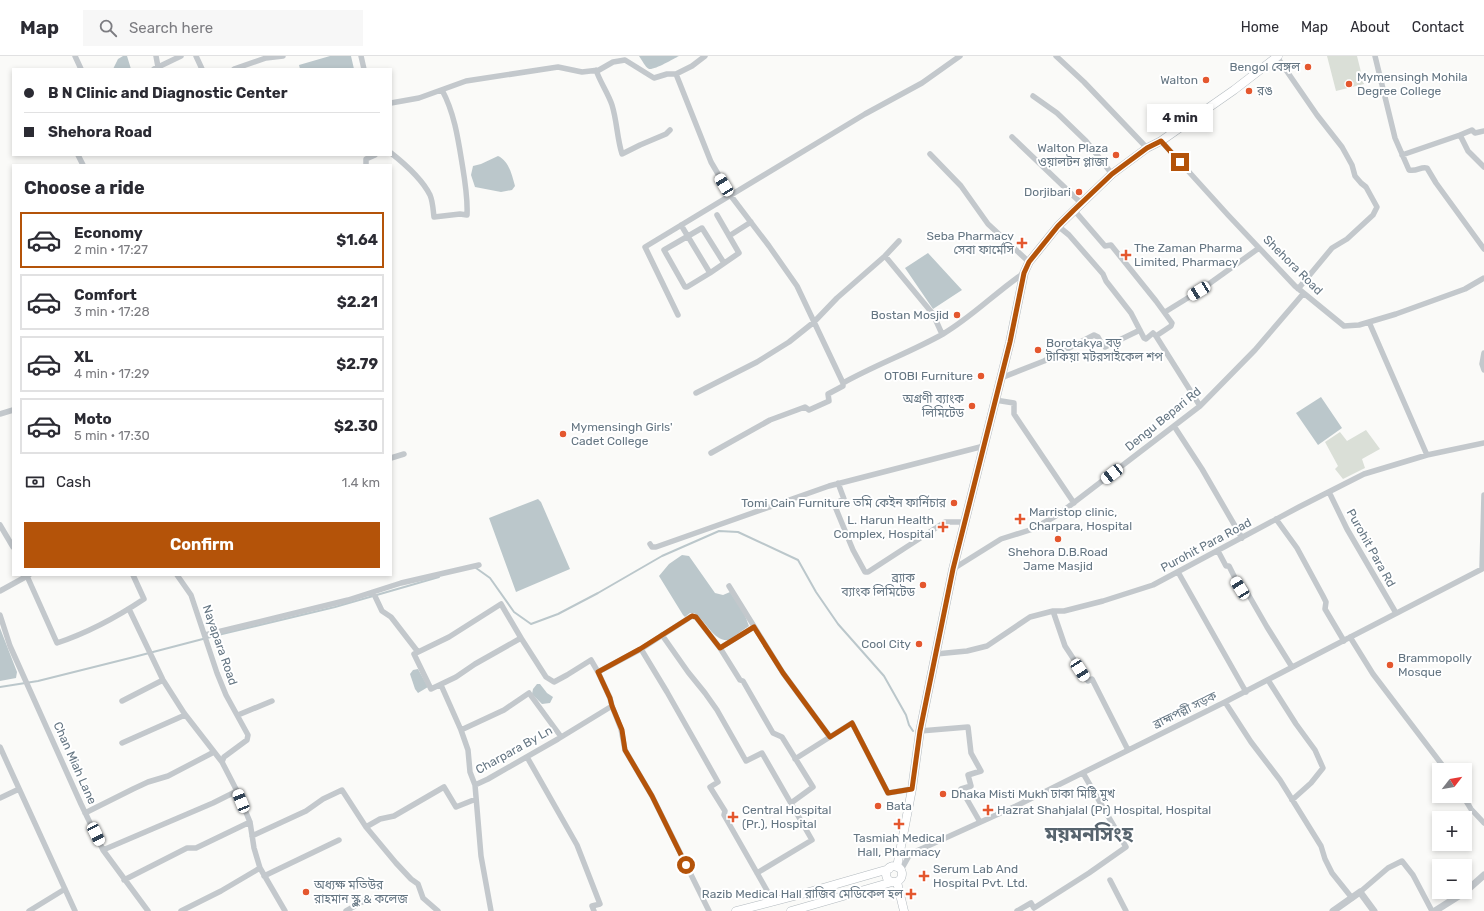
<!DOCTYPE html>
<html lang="en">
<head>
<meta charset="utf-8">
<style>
  body { margin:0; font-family:Rubik,"Noto Sans Bengali",sans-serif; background:#f7f7f7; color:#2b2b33; height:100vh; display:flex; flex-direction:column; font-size:15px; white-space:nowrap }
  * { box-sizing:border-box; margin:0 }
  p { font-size:13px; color:#7c7c81 }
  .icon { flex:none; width:22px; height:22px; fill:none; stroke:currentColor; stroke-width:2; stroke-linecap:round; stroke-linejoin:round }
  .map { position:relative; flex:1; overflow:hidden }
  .panel { position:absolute; left:12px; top:108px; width:380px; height:412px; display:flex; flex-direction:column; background:#fff; border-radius:0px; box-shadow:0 2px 6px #0003 }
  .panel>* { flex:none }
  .guide { position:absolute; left:12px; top:12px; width:380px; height:88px; border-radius:0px; box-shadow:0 2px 6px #0003; display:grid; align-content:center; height:88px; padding:0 12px; background:#fff }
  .needle { width:26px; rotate:59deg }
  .tools { position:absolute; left:1432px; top:707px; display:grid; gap:8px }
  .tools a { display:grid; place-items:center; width:40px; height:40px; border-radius:0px; background:#fff; box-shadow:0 2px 6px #0003; font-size:20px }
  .end { position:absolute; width:18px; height:18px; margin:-9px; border:5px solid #b45309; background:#fff; box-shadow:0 0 0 2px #fff }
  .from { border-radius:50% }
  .bubble { position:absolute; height:28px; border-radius:0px; background:#fff; box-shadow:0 2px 6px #0003; font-size:13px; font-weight:700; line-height:28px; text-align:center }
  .car { position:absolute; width:12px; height:24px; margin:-12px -6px; border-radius:5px; box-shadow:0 0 3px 1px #0007; background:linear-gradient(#fff 24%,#345 0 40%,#fff 0 76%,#345 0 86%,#fff 0) }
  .guide b { display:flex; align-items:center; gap:14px; height:38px; font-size:15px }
  .guide b+b { border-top:1px solid #e1e1e2 }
  .guide i { width:10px; height:10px; background:#2b2b33 }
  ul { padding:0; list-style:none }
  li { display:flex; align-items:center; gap:12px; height:56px; margin:0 8px 6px; padding:0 4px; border:2px solid #e1e1e2; border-radius:0px }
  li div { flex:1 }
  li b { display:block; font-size:15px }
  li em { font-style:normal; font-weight:700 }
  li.on { border-color:#b45309 }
  li>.icon { width:36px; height:36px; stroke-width:1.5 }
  h2 { padding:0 12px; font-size:18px; line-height:48px }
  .pay { display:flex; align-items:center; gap:10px; height:44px; padding:0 12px; font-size:15px }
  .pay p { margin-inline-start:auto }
  .action { display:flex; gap:8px; margin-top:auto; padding:8px 12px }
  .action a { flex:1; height:46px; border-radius:0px; background:#b45309; color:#fff; font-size:16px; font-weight:700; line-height:46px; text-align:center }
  header { display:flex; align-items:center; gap:24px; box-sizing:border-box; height:56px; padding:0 20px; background:#fff; border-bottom:1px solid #e1e1e2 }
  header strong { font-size:19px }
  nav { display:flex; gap:22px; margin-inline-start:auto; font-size:14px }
  .search { width:280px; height:36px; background:#f7f7f7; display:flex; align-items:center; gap:10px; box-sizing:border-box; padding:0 14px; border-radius:0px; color:#7c7c81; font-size:15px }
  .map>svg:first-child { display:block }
</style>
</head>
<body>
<header>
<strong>Map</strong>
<div class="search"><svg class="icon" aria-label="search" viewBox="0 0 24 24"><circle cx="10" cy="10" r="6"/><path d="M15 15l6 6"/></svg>Search here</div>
<nav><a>Home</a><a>Map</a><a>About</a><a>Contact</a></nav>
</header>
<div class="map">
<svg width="1484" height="855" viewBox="0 0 1484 855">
  <rect width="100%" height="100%" fill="#fafaf8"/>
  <!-- green -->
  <path fill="#dadfd7" d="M1327,0H1357L1364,28L1336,35Z
    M1366,374L1380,393L1362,403L1365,412L1343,423L1335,413L1338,410L1325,386L1340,376L1347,385Z"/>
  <!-- water -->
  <path fill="#bbc7cb" d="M123,0H127L131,13H113L118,3Z
    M330,0H351L354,13H300L299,9Z
    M639,0H679C673,3 655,14 649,13C645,11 642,4 639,0Z
    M498,100C509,105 512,119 515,130L512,134L501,136L475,131L471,119L473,110L481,108Z
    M928,197L962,234L933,253L905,212Z
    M1321,341L1342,372L1318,389L1296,357Z
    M538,443L541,446L570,513L516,536L489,462Z
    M682,499L689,500L715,537L723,539L730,536L744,557L749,570L729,584C713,586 706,564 694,557H690L685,561L683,559L659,520L669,508Z
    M0,572L17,616L16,622L0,625Z
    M418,613L428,631L418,637L415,633L410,618L413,614Z
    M537,628H540L547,637L553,641L550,647L542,648L532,638L533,633Z"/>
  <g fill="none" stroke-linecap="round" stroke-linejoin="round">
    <!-- stream -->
    <path stroke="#bbc7cb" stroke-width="2" d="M476,512L490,522L514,556L531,568L558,558L598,537L662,500L719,475L738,476L798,504L816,536L838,568L884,620L906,659L909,669L913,675
      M0,631L38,625L130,602L222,578L335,551L439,521"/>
    <defs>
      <path id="secondary" d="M886 818a8 8 0 1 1 16 0a8 8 0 1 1-16 0Z
        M897,811L912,733L920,675L953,513L1010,286L1024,217L1029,206L1058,170L1112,118L1147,92L1161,85L1234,34L1278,0
        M897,826L904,855
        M736,855L802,838L889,813
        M791,855L892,826"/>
    </defs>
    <!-- secondary casing -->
    <use href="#secondary" stroke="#b3babf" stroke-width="9"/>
    <!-- minor -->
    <path stroke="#c3c8cc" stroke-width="5.5" d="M75,0L81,13
      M156,0L158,11
      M196,0L202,13
      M361,0L364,13
      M705,0L692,10L676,18L711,106L731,140L769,190L797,230L843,327C875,309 911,296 943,278C972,261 996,236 1024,217
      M1056,0L1084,26L1147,92
      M1375,0L1395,82L1409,114C1417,116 1421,110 1427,112L1436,127L1484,193
      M1277,1L1317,59L1342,91L1352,109L1355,120L1361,127L1366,131L1377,151L1373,159L1347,183L1332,192L1298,233
      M154,13L181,0
      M234,13L266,2L283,0
      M596,14C600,26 608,37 612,49C617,65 617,82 622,98L640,89L666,78L670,74
      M1033,40L1057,57L1086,85L1112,118
      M391,47L419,42L466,25L558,11L582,16L599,14L613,6L625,4L654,22L667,18H676
      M1460,79L1472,74L1475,77L1484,75
      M1012,81L1081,147
      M1161,85L1228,159L1295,230L1344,270L1359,269L1396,258L1465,233L1484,222
      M391,97C405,108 422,123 430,139C433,146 433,154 434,161L460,158L467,159C468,142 465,125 462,107C458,82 454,56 442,34
      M930,98L961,130L988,168L1029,206
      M78,99L83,109
      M1402,99L1460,79L1468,95L1484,111
      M366,109V103L375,99
      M1074,154L1105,190L1111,189L1156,245L1172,267L1171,270L1156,280L1200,350
      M681,169L710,217L739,197L717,159
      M1058,170L1069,179L1103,218L1106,225L1131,257L1144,282L1146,283L1153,277L1156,280
      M729,180L751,166
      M899,185L885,200L933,258L942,278
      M710,217L687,231H685L664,194L702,172L724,207
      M1165,256L1199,235L1259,192
      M678,259L645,191L865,58L922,27L960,0
      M1369,266L1427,399
      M1484,297L1482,308L1484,314
      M1001,322L1044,305L1094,279L1098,281L1103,290L1105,291L1140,274
      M696,337L757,306L789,286L814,266L837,242L885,200
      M995,344L1014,347V358L1022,370L1074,447
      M0,358L13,354
      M1174,370L1202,413L1242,482
      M711,397L770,364L805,351L809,354L829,345L828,338L843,330V327
      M391,402L404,398
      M838,427L844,443L834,448L853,494L865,516H868L945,466H965
      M1329,436L1347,473L1396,557
      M1276,463L1297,492L1323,540L1326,546L1325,553L1344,585
      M0,469L13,491
      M650,488L652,491H656L829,430L984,390
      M1218,495L1226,510H1229L1240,532L1244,531L1267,571L1292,611
      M953,513L1001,483L1033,473L1059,458L1200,350L1255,294L1303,238
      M1178,516L1246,636
      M177,519L191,539L217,617L226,639L248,679L247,684L224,701L222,706L237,735L250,766L254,792L260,812L285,855
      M27,520L57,587C87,577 117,561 144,543L133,519
      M729,530L783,617L830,681
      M0,535L29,519
      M373,536L382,555L391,561L418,596
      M129,553L163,624L184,657L222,706
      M1053,555L1065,590L1088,625L1092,623L1128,694
      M0,559L10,590L81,748L103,794L148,855
      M205,579L348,544L401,527L479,509
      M662,579L688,616L705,637L717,654L746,705L762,697L812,784L757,817
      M1350,581L1373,618L1446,714
      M521,582L501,548L449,581L414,598L431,633L456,621L475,608L521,582L546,621L554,626L567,619L591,604L598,616L610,642L612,650L621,673L625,694L652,740L709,855
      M720,592L754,571
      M641,593L667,636L718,726L710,731L725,755L724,759L773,845
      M936,598L967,595L987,590L1030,561L1053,555H1064L1103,545L1153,529L1299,451L1364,418L1427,399L1484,387
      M598,616L641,593L692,560L696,561L720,592L740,624L743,625L773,677L782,681L813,731L791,747
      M1268,624L1296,668L1315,694L1323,712L1311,727L1292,744
      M441,629L461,674L468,694L470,716L475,729
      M122,645L163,624
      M1225,646L1251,686L1280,724L1321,790L1325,803L1332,817L1352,842
      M238,659L272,645
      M461,674L504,654L529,637L559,678
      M920,675L968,671L971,697L981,715L968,719L971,730L961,733L980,766
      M122,687L185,659
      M0,691L75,855
      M527,701L577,789L600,848L592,850L594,855
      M795,703L852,667L888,737L912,733
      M1463,740L1471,753L1484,767
      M0,742L19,733
      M85,757L133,733L148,726L168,720L214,696
      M366,771L396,807L411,823L418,828L423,842L438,855
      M252,780L306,755L323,743L342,734L366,771L380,763L394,760L444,731L456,751L476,743
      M103,794L213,747L237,735
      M901,814L910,798L1016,750L1225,646L1482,513L1484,439
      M264,820L339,784
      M124,824L187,792H196L250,766
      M1110,824L1126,855
      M1360,836L1388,812L1402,805L1413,819L1432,855
      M29,855L65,833
      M181,855L221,835L260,812
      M346,855L369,842
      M491,855L481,800L475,729L488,723L558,683L612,650
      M1017,855L1031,847L1034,852L1089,817L1126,791L1083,717"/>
    <!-- tertiary -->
    <path stroke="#c3c8cc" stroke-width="7" d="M1465,836L1484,819
      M1333,855L1360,836L1374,855
      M1435,855L1465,836"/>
    <!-- secondary -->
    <use href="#secondary" stroke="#fff" stroke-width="8"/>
  </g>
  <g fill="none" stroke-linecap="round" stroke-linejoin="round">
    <!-- route -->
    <path stroke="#b45309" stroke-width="5" d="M686,809L652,740L625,694L622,674L612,650L610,642L598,616L640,593L692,560L696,561L720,592L754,571L783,617L830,681L852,667L888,737L912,733L920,675L953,513L1010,286L1024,217L1029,206L1058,170L1074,154L1112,118L1147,92L1161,85L1180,106"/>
  </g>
  <!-- markers -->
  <g fill="#e4572e" stroke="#fff" stroke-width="1.5">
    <circle cx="1308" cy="11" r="4"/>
    <circle cx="1206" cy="24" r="4"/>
    <circle cx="1349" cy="28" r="4"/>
    <circle cx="1249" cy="35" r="4"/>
    <circle cx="1116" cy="99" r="4"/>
    <circle cx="1079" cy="136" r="4"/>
    <path d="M1020 181h4v4h4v4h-4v4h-4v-4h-4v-4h4z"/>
    <path d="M1124 193h4v4h4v4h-4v4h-4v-4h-4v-4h4z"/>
    <circle cx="957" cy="259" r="4"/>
    <circle cx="1038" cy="294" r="4"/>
    <circle cx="981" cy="320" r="4"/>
    <circle cx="972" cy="350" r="4"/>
    <circle cx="563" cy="378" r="4"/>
    <circle cx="954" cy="447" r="4"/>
    <path d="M1018 457h4v4h4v4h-4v4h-4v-4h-4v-4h4z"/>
    <path d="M941 465h4v4h4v4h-4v4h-4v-4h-4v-4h4z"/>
    <circle cx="1058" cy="483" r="4"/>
    <circle cx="923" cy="529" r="4"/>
    <circle cx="919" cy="588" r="4"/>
    <circle cx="1390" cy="609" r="4"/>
    <circle cx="943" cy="738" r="4"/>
    <circle cx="878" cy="750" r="4"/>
    <path d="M986 748h4v4h4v4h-4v4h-4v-4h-4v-4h4z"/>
    <path d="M731 755h4v4h4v4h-4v4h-4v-4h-4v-4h4z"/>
    <path d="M897 762h4v4h4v4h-4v4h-4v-4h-4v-4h4z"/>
    <path d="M922 814h4v4h4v4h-4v4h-4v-4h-4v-4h4z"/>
    <circle cx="306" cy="836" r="4"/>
    <path d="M909 832h4v4h4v4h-4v4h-4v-4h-4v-4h4z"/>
  </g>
  <g text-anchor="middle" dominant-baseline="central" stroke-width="4" stroke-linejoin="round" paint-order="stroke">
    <!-- poi labels -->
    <g font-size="12" fill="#657683" stroke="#fff" text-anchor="end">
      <text x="1300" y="11">Bengol বেঙ্গল</text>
      <text x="1357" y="21" text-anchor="start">Mymensingh Mohila<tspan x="1357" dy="14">Degree College</tspan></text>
      <text x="1198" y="24">Walton</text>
      <text x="1257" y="35" text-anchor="start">রঙ</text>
      <text x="1108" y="92">Walton Plaza<tspan x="1108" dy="14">ওয়ালটন প্লাজা</tspan></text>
      <text x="1071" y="136">Dorjibari</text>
      <text x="1014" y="180">Seba Pharmacy<tspan x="1014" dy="14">সেবা ফার্মেসি</tspan></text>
      <text x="1134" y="192" text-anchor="start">The Zaman Pharma<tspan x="1134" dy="14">Limited, Pharmacy</tspan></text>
      <text x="949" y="259">Bostan Mosjid</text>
      <text x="1046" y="287" text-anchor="start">Borotakya বড়<tspan x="1046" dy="14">টাকিয়া মটরসাইকেল শপ</tspan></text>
      <text x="973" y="320">OTOBI Furniture</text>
      <text x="964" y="343">অগ্রণী ব্যাংক<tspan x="964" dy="14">লিমিটেড</tspan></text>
      <text x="571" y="371" text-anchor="start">Mymensingh Girls'<tspan x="571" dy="14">Cadet College</tspan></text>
      <text x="946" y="447">Tomi Cain Furniture তমি কেইন ফার্নিচার</text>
      <text x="1029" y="456" text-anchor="start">Marristop clinic,<tspan x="1029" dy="14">Charpara, Hospital</tspan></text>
      <text x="934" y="464">L. Harun Health<tspan x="934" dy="14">Complex, Hospital</tspan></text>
      <text x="1058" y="496" text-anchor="middle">Shehora D.B.Road<tspan x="1058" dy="14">Jame Masjid</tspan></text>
      <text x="915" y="522">ব্র্যাক<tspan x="915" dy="14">ব্যাংক লিমিটেড</tspan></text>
      <text x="911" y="588">Cool City</text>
      <text x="1398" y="602" text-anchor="start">Brammopolly<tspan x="1398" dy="14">Mosque</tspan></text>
      <text x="951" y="738" text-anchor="start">Dhaka Misti Mukh ঢাকা মিষ্টি মুখ</text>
      <text x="886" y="750" text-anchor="start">Bata</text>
      <text x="742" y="754" text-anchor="start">Central Hospital<tspan x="742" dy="14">(Pr.), Hospital</tspan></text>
      <text x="997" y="754" text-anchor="start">Hazrat Shahjalal (Pr) Hospital, Hospital</text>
      <text x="899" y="782" text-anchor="middle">Tasmiah Medical<tspan x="899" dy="14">Hall, Pharmacy</tspan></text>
      <text x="933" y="813" text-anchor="start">Serum Lab And<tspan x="933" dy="14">Hospital Pvt. Ltd.</tspan></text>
      <text x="314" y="829" text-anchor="start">অধ্যক্ষ মতিউর<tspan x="314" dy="14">রাহমান স্কুল &amp; কলেজ</tspan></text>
      <text x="903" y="838">Razib Medical Hall রাজিব মেডিকেল হল</text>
    </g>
    <!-- street labels -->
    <g font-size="12" fill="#657683" stroke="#fff">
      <text transform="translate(1293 209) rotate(45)">Shehora Road</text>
      <text transform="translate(1163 363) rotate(-39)">Dengu Bepari Rd</text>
      <text transform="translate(1206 489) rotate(-28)">Purohit Para Road</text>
      <text transform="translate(1371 492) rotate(61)">Purohit Para Rd</text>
      <text transform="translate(220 589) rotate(71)">Nayapara Road</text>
      <text transform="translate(1185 654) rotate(-26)">ব্রাহ্মপল্লী সড়ক</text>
      <text transform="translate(514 694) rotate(-29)">Charpara By Ln</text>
      <text transform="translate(75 707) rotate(66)">Chan Miah Lane</text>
    </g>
    <!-- town labels -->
    <g font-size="20" font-weight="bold" fill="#57646e" stroke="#fff">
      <text x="1089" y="778">ময়মনসিংহ</text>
    </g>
  </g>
</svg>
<div class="tools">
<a><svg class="needle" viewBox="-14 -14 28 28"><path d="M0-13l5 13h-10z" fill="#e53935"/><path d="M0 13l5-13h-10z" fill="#7c7c81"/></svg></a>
<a>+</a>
<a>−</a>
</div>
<i class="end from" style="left:686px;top:809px"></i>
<i class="end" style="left:1180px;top:106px"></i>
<div class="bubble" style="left:1147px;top:48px;width:66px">4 min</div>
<i class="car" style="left:724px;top:129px;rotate:329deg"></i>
<i class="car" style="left:1199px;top:235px;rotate:238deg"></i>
<i class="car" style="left:1112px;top:418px;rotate:232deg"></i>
<i class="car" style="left:1240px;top:532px;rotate:328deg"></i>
<i class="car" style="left:1080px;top:614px;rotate:147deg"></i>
<i class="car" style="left:241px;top:745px;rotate:338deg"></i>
<i class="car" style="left:96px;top:778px;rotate:154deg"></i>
<div class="guide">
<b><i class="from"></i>B N Clinic and Diagnostic Center</b>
<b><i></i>Shehora Road</b>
</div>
<section class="panel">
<h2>Choose a ride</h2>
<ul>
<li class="on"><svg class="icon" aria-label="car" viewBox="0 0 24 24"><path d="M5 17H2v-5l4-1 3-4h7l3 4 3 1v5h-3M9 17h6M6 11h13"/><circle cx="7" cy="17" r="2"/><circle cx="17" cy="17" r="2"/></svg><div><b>Economy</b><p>2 min · 17:27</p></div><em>$1.64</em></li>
<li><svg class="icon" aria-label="car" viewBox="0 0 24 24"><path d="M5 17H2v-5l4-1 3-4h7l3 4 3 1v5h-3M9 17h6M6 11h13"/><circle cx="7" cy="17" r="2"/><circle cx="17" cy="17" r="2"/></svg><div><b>Comfort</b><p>3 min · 17:28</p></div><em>$2.21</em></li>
<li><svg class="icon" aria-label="car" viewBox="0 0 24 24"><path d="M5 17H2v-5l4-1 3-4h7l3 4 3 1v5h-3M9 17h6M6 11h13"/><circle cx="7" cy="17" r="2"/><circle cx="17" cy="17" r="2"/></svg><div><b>XL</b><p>4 min · 17:29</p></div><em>$2.79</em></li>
<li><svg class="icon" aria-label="car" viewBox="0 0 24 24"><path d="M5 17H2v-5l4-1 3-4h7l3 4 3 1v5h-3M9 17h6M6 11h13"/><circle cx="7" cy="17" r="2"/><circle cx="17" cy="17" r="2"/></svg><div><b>Moto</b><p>5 min · 17:30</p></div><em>$2.30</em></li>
</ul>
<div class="pay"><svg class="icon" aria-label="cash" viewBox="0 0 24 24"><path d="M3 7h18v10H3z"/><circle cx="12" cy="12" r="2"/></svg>Cash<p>1.4 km</p></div>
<div class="action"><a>Confirm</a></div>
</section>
</div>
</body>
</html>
